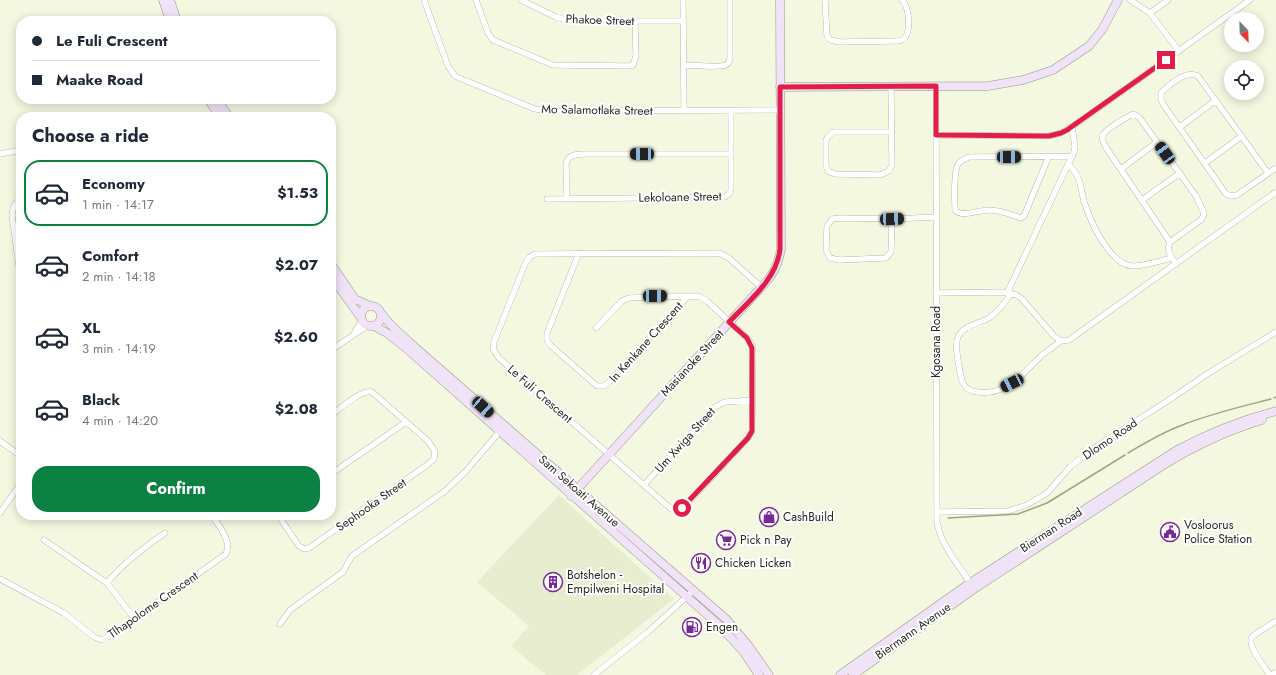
<!DOCTYPE html>
<html lang="en">
<head>
<meta charset="utf-8">
<style>
  body { margin:0; font-family:Jost,sans-serif; background:#f6f6f7; color:#1f2937; height:100vh; display:flex; flex-direction:column; font-size:15px; white-space:nowrap }
  * { box-sizing:border-box; margin:0 }
  p { font-size:13px; color:#747a83 }
  .icon { flex:none; width:22px; height:22px; fill:none; stroke:currentColor; stroke-width:2; stroke-linecap:round; stroke-linejoin:round }
  .map { position:relative; flex:1; overflow:hidden }
  .drawer { position:absolute; left:16px; top:112px; width:320px; height:408px; display:flex; flex-direction:column; background:#fff; border-radius:16px; box-shadow:0 2px 10px #0003 }
  .drawer>* { flex:none }
  .guide { position:absolute; left:16px; top:16px; width:320px; height:88px; border-radius:16px; box-shadow:0 2px 10px #0003; display:grid; align-content:center; height:88px; padding:0 16px; background:#fff }
  .needle { width:26px; rotate:157deg }
  .buttons { position:absolute; left:1224px; top:12px; display:grid; gap:8px }
  .buttons a { display:grid; place-items:center; width:40px; height:40px; border-radius:50%; background:#fff; box-shadow:0 2px 10px #0003; font-size:20px }
  .end { position:absolute; width:18px; height:18px; margin:-9px; border:5px solid #e11d48; background:#fff; box-shadow:0 0 0 2px #fff }
  .from { border-radius:50% }
  .car { position:absolute; width:12px; height:24px; margin:-12px -6px; border-radius:5px; box-shadow:0 0 3px 1px #0007; background:linear-gradient(#222 24%,#8ab4d8 0 40%,#222 0 76%,#8ab4d8 0 86%,#222 0) }
  .guide b { display:flex; align-items:center; gap:14px; height:38px; font-size:15px }
  .guide b+b { border-top:1px solid #e0e1e3 }
  .guide i { width:10px; height:10px; background:#1f2937 }
  ul { padding:0; list-style:none }
  li { display:flex; align-items:center; gap:12px; height:66px; margin:0 8px 6px; padding:0 8px; border:2px solid transparent; border-radius:16px }
  li div { flex:1 }
  li b { display:block; font-size:15px }
  li em { font-style:normal; font-weight:700 }
  li.selected { border-color:#0b8043 }
  li>.icon { width:36px; height:36px; stroke-width:1.5 }
  h2 { padding:0 16px; font-size:18px; line-height:48px }
  .primary-button { display:flex; gap:8px; margin-top:auto; padding:8px 16px }
  .primary-button a { flex:1; height:46px; border-radius:16px; background:#0b8043; color:#fff; font-size:16px; font-weight:700; line-height:46px; text-align:center }
  .map>svg:first-child { display:block }
</style>
</head>
<body>
<div class="map">
<svg width="1276" height="675" viewBox="0 0 1276 675">
  <rect width="100%" height="100%" fill="#f4f8e1"/>
  <!-- built -->
  <path fill="#e8edcf" d="M559,495L674,599L577,675H546L511,646L529,626L477,582Z"/>
  <g fill="none" stroke-linecap="round" stroke-linejoin="round">
    <!-- stream -->
    <path stroke="#9ea57d" stroke-width="1.5" d="M1274,398L1276,397
      M1128,453C1145,443 1161,433 1180,426C1209,414 1240,407 1271,399
      M948,518L1018,514L1047,503L1125,455"/>
    <defs>
      <path id="street" d="M424,0L448,66L455,76L464,80L535,109L554,111L780,110
        M476,0L488,33L493,40L553,65L628,66L633,65L636,56L635,21
        M521,0L556,17L569,21H683
        M683,0L684,111
        M825,0L827,36L830,40L840,42L896,41C899,41 902,41 905,38C911,30 909,6 902,0
        M1130,0L1150,13L1179,51
        M1150,13L1168,0
        M684,65C692,65 719,68 726,65C729,63 730,60 730,57V0
        M891,86L892,165L889,171L880,175L835,174L828,171L826,166V140L828,137L833,132H891
        M936,86L937,522C941,546 959,565 972,586
        M1180,127L1216,100
        M936,135L1049,136L1061,133L1079,122L1250,0
        M0,154L21,150
        M1049,156L1024,216L1021,218C1010,214 1000,210 989,210C979,210 962,218 955,210C955,199 953,173 958,164C960,161 965,159 969,157L1073,156
        M1205,163L1242,136
        M1069,165C1073,169 1077,175 1079,180C1082,188 1082,197 1085,204C1091,223 1110,264 1132,266C1142,267 1162,260 1172,258
        M1121,169L1157,142
        M1268,173L1198,76C1186,70 1169,85 1161,93V99L1163,104L1226,194L1232,196L1237,195L1276,168
        M567,198L566,164C569,154 575,155 583,154H731
        M547,199L725,197L729,194L731,190V111
        M21,200C14,203 13,208 12,215L21,281
        M1142,200L1180,173
        M892,219L891,252L886,258L839,260L830,258L826,250L827,226L832,219L841,218L892,219L936,217
        M1170,242L1107,149C1105,145 1102,141 1102,137C1103,130 1127,117 1133,114L1139,117L1196,196L1204,213L1202,219L1170,242C1166,251 1171,256 1176,264
        M579,253L547,333V340L550,345L597,386H604L609,382L688,296
        M936,293L1002,292L1016,295L1021,298L1054,336L1061,341L1069,340L1276,192
        M1007,293L1074,152L1075,147L1072,127
        M1011,293C1005,303 999,311 989,318C979,324 963,325 958,337C954,346 959,366 961,376C962,385 968,391 977,392C1007,396 1022,374 1041,356C1047,351 1054,346 1061,341
        M596,328L622,301L629,298L697,296L700,297L707,301L747,338L752,345L753,354L752,431L748,438L686,505C681,510 677,513 670,508L499,358L493,349L494,342L526,262L530,257L535,254L719,253L729,258L761,287
        M355,331L362,321
        M331,350L367,326
        M0,441L21,456
        M331,474L406,422
        M644,485L715,407L725,402L753,400
        M937,512L1008,511L1027,505L1047,493L1071,466L1094,448L1172,398L1207,374L1276,332
        M0,513L21,483
        M278,515L299,546L304,549L309,548L427,465L434,459L435,451L428,441L372,392C360,390 341,408 331,415
        M44,540L107,583L134,618
        M0,579L64,613L94,637L102,640L114,633L226,554C232,540 219,527 212,515
        M107,583C123,563 143,548 165,533
        M280,624L290,610L343,572L352,556L445,491L466,471L500,431
        M594,675L648,632L694,590
        M1270,675C1265,667 1246,645 1252,637C1257,632 1270,625 1276,621
        M1272,675L1276,672"/>
      <path id="secondary" d="M163,0L170,21
        M170,0L177,21
        M780,87L988,86L1023,80L1053,70L1089,46L1102,30L1118,0
        M208,99L220,117
        M217,99L229,117
        M331,264L355,299L370,306
        M331,276L361,318
        M361 316a10 10 0 1 1 20 0a10 10 0 1 1-20 0Z
        M381,313L390,324L409,342L726,619L748,645L769,675
        M374,326L387,333L406,348L721,627L743,651L759,675
        M571,496L767,281C775,272 779,261 781,249L780,0
        M840,675L970,583L1177,450C1209,433 1241,420 1276,411
        M853,675L974,589L1162,466C1194,446 1226,431 1262,420"/>
    </defs>
    <!-- street casing -->
    <use href="#street" stroke="#969984" stroke-width="6"/>
    <!-- secondary casing -->
    <use href="#secondary" stroke="#969984" stroke-width="9"/>
    <!-- street -->
    <use href="#street" stroke="#fff" stroke-width="5.5"/>
    <!-- secondary -->
    <use href="#secondary" stroke="#f0e2f7" stroke-width="8"/>
  </g>
  <g fill="none" stroke-linecap="round" stroke-linejoin="round">
    <!-- route -->
    <path stroke="#e11d48" stroke-width="5" d="M682,508L748,438L752,431V348L747,338L729,322C749,301 777,279 780,249V87L936,86V135L1049,136L1061,133L1067,130L1166,60"/>
  </g>
  <!-- icons -->
  <defs>
    <symbol id="shop-ring" viewBox="-11 -11 22 22"><circle r="9.5" fill="#fff" stroke="#782899" stroke-width="1.5"/><path d="M-5-2.5h2.3a2.7 3.5 0 0 1 5.4 0H5L5.5 6h-11ZM-1.5-2.5h3a1.5 2.3 0 0 0-3 0Z" fill="#782899"/></symbol>
    <symbol id="civic-ring" viewBox="-11 -11 22 22"><circle r="9.5" fill="#fff" stroke="#782899" stroke-width="1.5"/><path d="M-.6-6.5H3V-4.5H.6V-3L4-1V1h2V6H-6V1h2V-1L-.6-3ZM-1.2 2.5V6h2.4V2.5Z" fill="#782899"/></symbol>
    <symbol id="supermarket-ring" viewBox="-11 -11 22 22"><circle r="9.5" fill="#fff" stroke="#782899" stroke-width="1.5"/><path d="M-6-5.5h2.5l.6 2H6L4.5 2H-2.5L-4.4-4H-6ZM-1.5 3.2a1.3 1.3 0 1 0 .1 0ZM3 3.2a1.3 1.3 0 1 0 .1 0Z" fill="#782899"/></symbol>
    <symbol id="restaurant-ring" viewBox="-11 -11 22 22"><circle r="9.5" fill="#fff" stroke="#782899" stroke-width="1.5"/><path d="M-5-6h1v4h1v-4h1v4h1v-4h1v5L-1.5 .5V6h-2V.5L-5-1ZM5-6V6H3V1.5H1.5Q1.5-4 5-6Z" fill="#782899"/></symbol>
    <symbol id="building-ring" viewBox="-11 -11 22 22"><circle r="9.5" fill="#fff" stroke="#782899" stroke-width="1.5"/><path d="M-4-6H4V6H1V3H-1V6H-4ZM-2.5-4.3h1.7v1.8h-1.7ZM.8-4.3h1.7v1.8H.8ZM-2.5-1h1.7V.8h-1.7ZM.8-1h1.7V.8H.8Z" fill="#782899"/></symbol>
    <symbol id="fuel-ring" viewBox="-11 -11 22 22"><circle r="9.5" fill="#fff" stroke="#782899" stroke-width="1.5"/><path d="M-5.5-6h7V0h2V4h1.3V-2.5L3-4.5l.8-.8L6-3V5H2.5V1h-1V6h-7ZM-4.2-4.7v3.2H.2V-4.7Z" fill="#782899"/></symbol>
  </defs>
  <g fill-rule="evenodd">
    <use href="#shop-ring" x="758" y="506" width="22" height="22"/>
    <use href="#civic-ring" x="1159" y="521" width="22" height="22"/>
    <use href="#supermarket-ring" x="715" y="529" width="22" height="22"/>
    <use href="#restaurant-ring" x="690" y="552" width="22" height="22"/>
    <use href="#building-ring" x="542" y="571" width="22" height="22"/>
    <use href="#fuel-ring" x="681" y="616" width="22" height="22"/>
  </g>
  <g text-anchor="middle" dominant-baseline="central" stroke-width="4" stroke-linejoin="round" paint-order="stroke">
    <!-- street labels -->
    <g font-size="12" fill="#272820" stroke="#fff">
      <text transform="translate(600 20) rotate(2)">Phakoe Street</text>
      <text transform="translate(597 110) rotate(1)">Mo Salamotlaka Street</text>
      <text transform="translate(680 197) rotate(-1)">Lekoloane Street</text>
      <text transform="translate(646 342) rotate(-48)">In Kenkane Crescent</text>
      <text transform="translate(936 342) rotate(-90)">Kgosana Road</text>
      <text transform="translate(692 363) rotate(-47)">Masianoke Street</text>
      <text transform="translate(540 394) rotate(41)">Le Fuli Crescent</text>
      <text transform="translate(1110 439) rotate(-34)">Dlomo Road</text>
      <text transform="translate(685 440) rotate(-48)">Um Xwiga Street</text>
      <text transform="translate(579 491) rotate(41)">Sam Sekoati Avenue</text>
      <text transform="translate(371 505) rotate(-35)">Sephooka Street</text>
      <text transform="translate(1051 530) rotate(-33)">Bierman Road</text>
      <text transform="translate(153 605) rotate(-35)">Tlhapolome Crescent</text>
      <text transform="translate(913 631) rotate(-35)">Biermann Avenue</text>
    </g>
    <!-- poi labels -->
    <g font-size="12" fill="#272820" stroke="#fff" text-anchor="start">
      <text x="783" y="517">CashBuild</text>
      <text x="1184" y="525">Vosloorus<tspan x="1184" dy="14">Police Station</tspan></text>
      <text x="740" y="540">Pick n Pay</text>
      <text x="715" y="563">Chicken Licken</text>
      <text x="567" y="575">Botshelon -<tspan x="567" dy="14">Empilweni Hospital</tspan></text>
      <text x="706" y="627">Engen</text>
    </g>
  </g>
</svg>
<div class="buttons">
<a><svg class="needle" viewBox="-14 -14 28 28"><path d="M0-13l5 13h-10z" fill="#e53935"/><path d="M0 13l5-13h-10z" fill="#747a83"/></svg></a>
<a><svg class="icon" aria-label="locate" viewBox="0 0 24 24"><circle cx="12" cy="12" r="6"/><path d="M12 2v4M12 18v4M2 12h4M18 12h4"/></svg></a>
</div>
<i class="end from" style="left:682px;top:508px"></i>
<i class="end" style="left:1166px;top:60px"></i>
<i class="car" style="left:1165px;top:153px;rotate:324deg"></i>
<i class="car" style="left:642px;top:154px;rotate:270deg"></i>
<i class="car" style="left:1009px;top:157px;rotate:90deg"></i>
<i class="car" style="left:892px;top:219px;rotate:88deg"></i>
<i class="car" style="left:655px;top:296px;rotate:89deg"></i>
<i class="car" style="left:1012px;top:383px;rotate:244deg"></i>
<i class="car" style="left:483px;top:407px;rotate:132deg"></i>
<div class="guide">
<b><i class="from"></i>Le Fuli Crescent</b>
<b><i></i>Maake Road</b>
</div>
<section class="drawer">
<h2>Choose a ride</h2>
<ul>
<li class="selected"><svg class="icon" aria-label="car" viewBox="0 0 24 24"><path d="M5 17H2v-5l4-1 3-4h7l3 4 3 1v5h-3M9 17h6M6 11h13"/><circle cx="7" cy="17" r="2"/><circle cx="17" cy="17" r="2"/></svg><div><b>Economy</b><p>1 min · 14:17</p></div><em>$1.53</em></li>
<li><svg class="icon" aria-label="car" viewBox="0 0 24 24"><path d="M5 17H2v-5l4-1 3-4h7l3 4 3 1v5h-3M9 17h6M6 11h13"/><circle cx="7" cy="17" r="2"/><circle cx="17" cy="17" r="2"/></svg><div><b>Comfort</b><p>2 min · 14:18</p></div><em>$2.07</em></li>
<li><svg class="icon" aria-label="car" viewBox="0 0 24 24"><path d="M5 17H2v-5l4-1 3-4h7l3 4 3 1v5h-3M9 17h6M6 11h13"/><circle cx="7" cy="17" r="2"/><circle cx="17" cy="17" r="2"/></svg><div><b>XL</b><p>3 min · 14:19</p></div><em>$2.60</em></li>
<li><svg class="icon" aria-label="car" viewBox="0 0 24 24"><path d="M5 17H2v-5l4-1 3-4h7l3 4 3 1v5h-3M9 17h6M6 11h13"/><circle cx="7" cy="17" r="2"/><circle cx="17" cy="17" r="2"/></svg><div><b>Black</b><p>4 min · 14:20</p></div><em>$2.08</em></li>
</ul>
<div class="primary-button"><a>Confirm</a></div>
</section>
</div>
</body>
</html>
